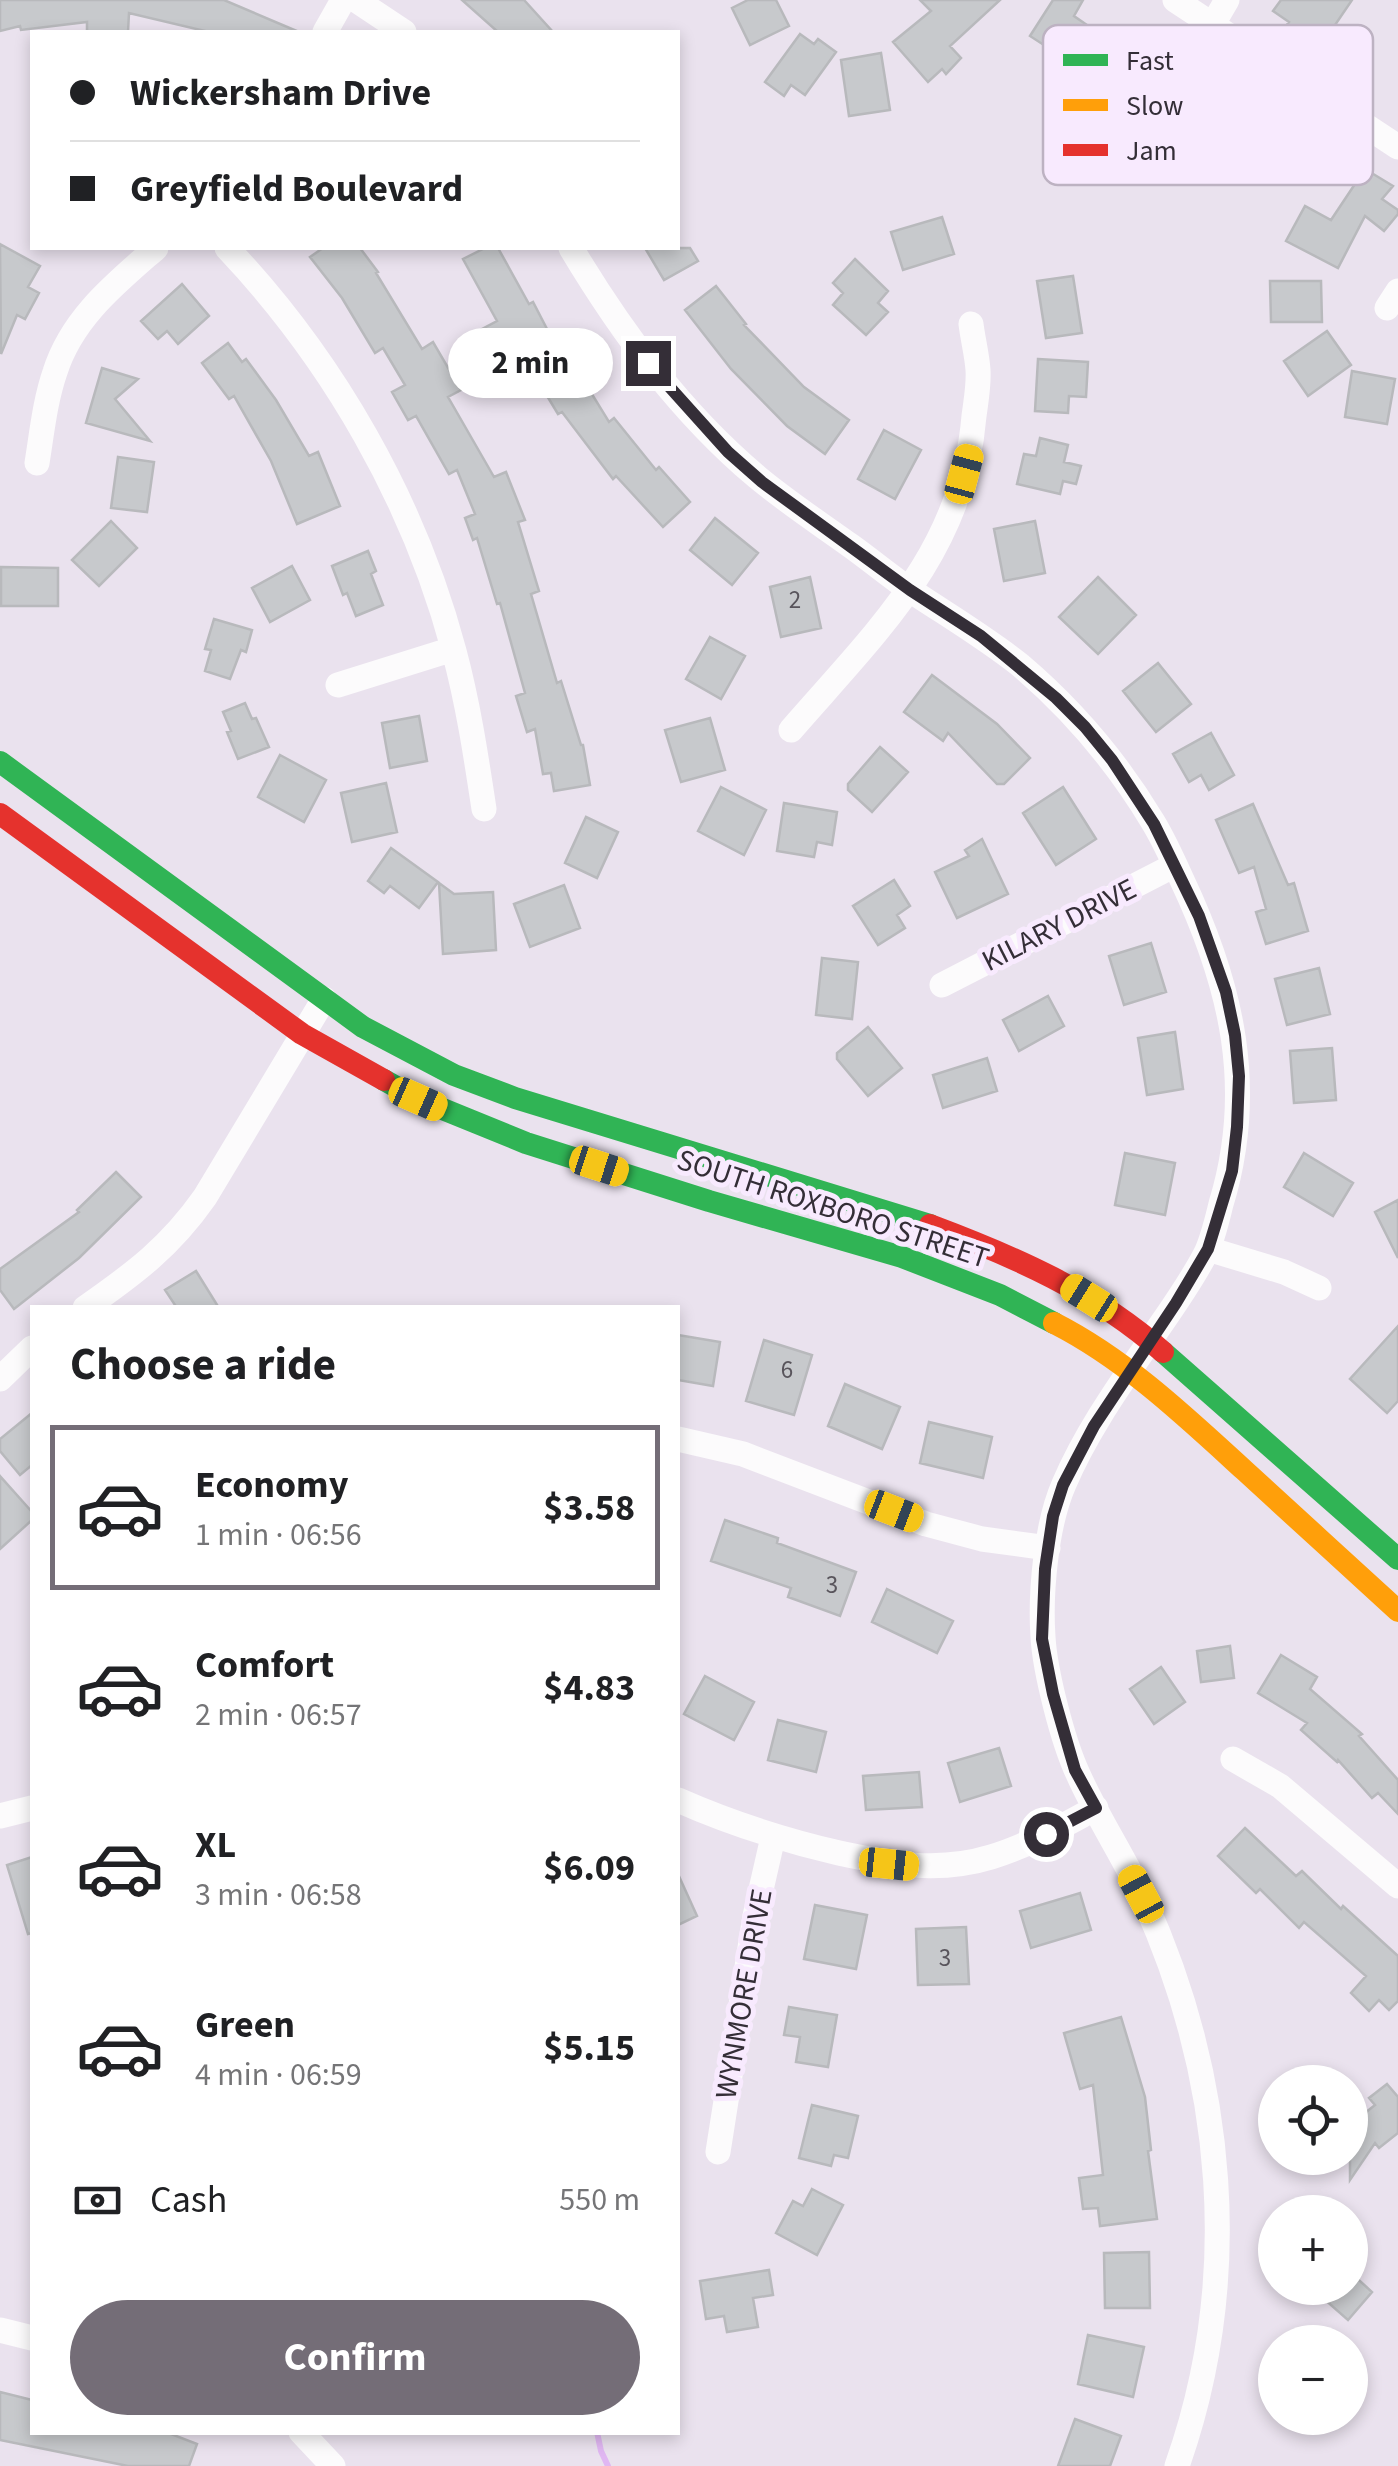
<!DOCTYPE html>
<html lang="en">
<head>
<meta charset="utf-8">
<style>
  body { margin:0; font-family:"Source Sans 3",sans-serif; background:#f6f6f6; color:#202124; height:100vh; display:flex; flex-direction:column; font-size:38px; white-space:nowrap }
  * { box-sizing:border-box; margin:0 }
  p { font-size:32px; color:#757577 }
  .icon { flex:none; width:55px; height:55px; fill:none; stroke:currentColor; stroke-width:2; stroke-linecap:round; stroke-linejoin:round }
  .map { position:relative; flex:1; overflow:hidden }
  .drawer { position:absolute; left:30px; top:1305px; width:650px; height:1130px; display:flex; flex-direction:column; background:#fff; border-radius:0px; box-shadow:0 5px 15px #0003 }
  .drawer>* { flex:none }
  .banner { position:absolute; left:30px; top:30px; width:650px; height:220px; border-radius:0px; box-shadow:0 5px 15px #0003; display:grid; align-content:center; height:220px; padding:0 40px; background:#fff }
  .fabs { position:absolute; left:1258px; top:2065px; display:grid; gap:20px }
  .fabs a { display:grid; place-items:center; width:110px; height:110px; border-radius:50%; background:#fff; box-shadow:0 5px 15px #0003; font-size:50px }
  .end { position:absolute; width:45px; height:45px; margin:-22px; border:12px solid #342e37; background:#fff; box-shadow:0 0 0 5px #fff }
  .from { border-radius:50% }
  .bubble { position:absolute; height:70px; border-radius:35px; background:#fff; box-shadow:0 5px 15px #0003; font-size:32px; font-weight:700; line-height:70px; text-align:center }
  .car { position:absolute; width:30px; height:60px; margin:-30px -15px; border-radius:12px; box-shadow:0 0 8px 2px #0007; background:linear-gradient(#f5c518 24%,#345 0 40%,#f5c518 0 76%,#345 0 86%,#f5c518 0) }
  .banner b { display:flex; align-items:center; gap:35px; height:95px; font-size:38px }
  .banner b+b { border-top:2px solid #e0e0e0 }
  .banner i { width:25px; height:25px; background:#202124 }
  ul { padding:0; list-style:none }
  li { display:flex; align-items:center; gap:30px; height:165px; margin:0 20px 15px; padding:0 20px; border:5px solid transparent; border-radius:0px }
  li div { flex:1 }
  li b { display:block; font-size:38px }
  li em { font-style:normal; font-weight:700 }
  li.current { border-color:#746d77 }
  li>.icon { width:90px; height:90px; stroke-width:1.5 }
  h2 { padding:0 40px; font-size:45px; line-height:120px }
  .pay { display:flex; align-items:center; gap:25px; height:110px; padding:0 40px; font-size:38px }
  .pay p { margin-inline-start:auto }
  .button { display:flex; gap:20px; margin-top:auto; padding:20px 40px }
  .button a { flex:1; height:115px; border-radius:60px; background:#746d77; color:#fff; font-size:40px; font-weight:700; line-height:115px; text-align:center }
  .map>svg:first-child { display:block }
</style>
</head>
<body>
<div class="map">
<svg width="1398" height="2466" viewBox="0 0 1398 2466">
  <rect width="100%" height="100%" fill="#eae2ee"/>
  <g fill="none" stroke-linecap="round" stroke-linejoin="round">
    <!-- stream -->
    <path stroke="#e0b7f2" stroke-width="6" d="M597,2432L601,2451L608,2466"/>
  </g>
  <!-- building -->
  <path fill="#c7c9cc" stroke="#b8b9bc" stroke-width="2.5" d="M0,0H224L299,32H209L129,13L128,32H87V22L21,30L20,26L0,31Z
    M462,0H524L553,32H498Z
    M748,0H776L789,26L750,45L732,8Z
    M920,0H1000L950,46L961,58L946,74L942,69L928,82L893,42L931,11Z
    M1053,0H1083L1074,16L1087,25L1064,58L1030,36Z
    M1281,0H1352L1316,53L1283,30L1289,22L1273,11Z
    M800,34L814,44L818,39L836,52L805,95L791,85L784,96L765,82Z
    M881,53L890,110L849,116L841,60Z
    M1365,169L1393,186L1382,199L1398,210V214L1384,231L1365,216L1338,268L1286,241L1305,206L1331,220Z
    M942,217L954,254L903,270L891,232Z
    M0,244L40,266L28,287L39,293L25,319L17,315L1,354Z
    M323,248H360L378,272L376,273L422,349L433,342L461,390L448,397L494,477L506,472L525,520L518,522L539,591L531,594L557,683L561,681L581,745H583L590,785L554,791L551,773L543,774L535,729L527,732L516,696L525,693L500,603L497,604L477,538L473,540L465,518L475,514L457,470L449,474L416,416L408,420L392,392L405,385L383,348L375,353L342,298L310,257Z
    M485,248H498L529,304L533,302L547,329L537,335L555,370L571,360L609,422L614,418L656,470L659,467L690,502L663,527L616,476L613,479L562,412L558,414L529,366L508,378L482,329L497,321L463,259Z
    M645,248H690L698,261L664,280Z
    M855,259L888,291L878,303L888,312L866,335L833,305L843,293L833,283Z
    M1073,276L1082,333L1046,338L1037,281Z
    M1270,281H1321L1322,322H1271Z
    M182,284L209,316L178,344L167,331L158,339L141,321Z
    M716,286L746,324L744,325L804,387L849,420L825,454L787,426L731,369L685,310Z
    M1327,331L1351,365L1308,396L1284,361Z
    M228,343L242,362L246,359L276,400L309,456L318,452L340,506L297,524L271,461L234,396L229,399L202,363Z
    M1038,359L1088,362L1086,397L1069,396L1068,413L1035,411Z
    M102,368L138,379L115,399L150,441L86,423Z
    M1352,371L1395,379L1387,424L1345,417Z
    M884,430L921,450L895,499L858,479Z
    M1040,438L1068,445L1064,462L1081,466L1076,484L1063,481L1060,494L1017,484L1024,454L1036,456Z
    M118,457L154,462L147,512L111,508Z
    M715,518L758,553L732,585L690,550Z
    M111,521L137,548L99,586L72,560Z
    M1035,521L1045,573L1004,581L994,529Z
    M368,551L376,571L371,574L383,605L356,616L347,593L343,595L332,566Z
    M292,566L310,600L270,622L252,588Z
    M1,567L58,568V606H1Z
    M810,577L821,628L781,637L770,587Z
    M1098,577L1136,615L1098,654L1059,617Z
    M214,619L252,630L246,652L241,650L230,679L205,671L211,650L205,649Z
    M710,637L745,656L721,699L686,679Z
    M1158,663L1191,704L1156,732L1123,691Z
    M932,675L997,724L1030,758L1004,784H997L948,733L943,741L904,712Z
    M245,703L252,719L256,718L269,747L238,759L227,732L231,731L223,712Z
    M419,716L427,761L390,768L382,723Z
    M710,718L725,770L681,782L665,730Z
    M1211,733L1234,775L1209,790L1201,775L1189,782L1173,754Z
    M880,747L908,772L872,812L848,790V784Z
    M280,755L326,780L304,822L258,797Z
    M386,783L397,832L352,842L341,793Z
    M721,787L766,810L744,855L698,831Z
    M1063,787L1096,839L1056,865L1023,813Z
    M784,803L837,812L832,845L817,842L814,857L777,851Z
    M1253,804L1288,885L1294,883L1308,931L1266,944L1256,912L1266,909L1254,867L1239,873L1216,820Z
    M586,817L618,832L597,878L565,863Z
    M982,839L1008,894L957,918L935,872L969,856L965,850Z
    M391,848L438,882L419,908L390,886L384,893L368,881Z
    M894,880L910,906L897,915L905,928L878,945L853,906Z
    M439,883L454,894L493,892L496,950L443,954Z
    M564,885L580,928L530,947L514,904Z
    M1151,943L1166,992L1124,1005L1109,956Z
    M822,958L858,962L852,1019L816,1015Z
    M1319,968L1330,1014L1287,1025L1275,979Z
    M1048,996L1064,1026L1019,1051L1003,1020Z
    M868,1027L902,1068L868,1096L837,1059V1053Z
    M1175,1032L1183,1089L1147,1095L1138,1038Z
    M1332,1048L1336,1100L1294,1103L1290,1051Z
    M987,1058L997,1091L943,1108L933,1075Z
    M1125,1153L1175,1163L1165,1215L1115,1205Z
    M1304,1153L1353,1183L1333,1216L1284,1187Z
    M116,1172L141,1197L79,1258L14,1309L0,1290V1269L79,1212L77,1210Z
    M1398,1200V1258L1375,1212Z
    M196,1271L219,1308H177L165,1290Z
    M1398,1326V1401L1387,1413L1350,1379Z
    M678,1335L720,1342L713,1386L678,1380Z
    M764,1340L812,1355L794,1415L746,1401Z
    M845,1384L900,1407L882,1449L828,1426Z
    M32,1413V1465L20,1475L0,1451V1439Z
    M929,1422L992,1437L983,1478L920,1463Z
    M0,1476L32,1512V1520L0,1549Z
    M725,1520L778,1538L777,1543L856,1572L840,1616L788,1597L791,1588L711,1561Z
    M887,1589L953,1621L937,1653L872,1622Z
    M1230,1646L1234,1678L1201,1682L1197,1651Z
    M1281,1655L1317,1677L1310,1689L1362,1734L1359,1736L1398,1780V1814L1378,1793L1372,1798L1338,1760L1337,1762L1301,1730L1307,1723L1258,1693Z
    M1161,1667L1185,1702L1154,1724L1130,1689Z
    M705,1676L754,1702L734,1740L684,1714Z
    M778,1720L826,1732L816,1772L768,1760Z
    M999,1748L1011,1786L960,1802L948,1763Z
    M919,1772L922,1807L866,1810L863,1776Z
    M1245,1828L1296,1876L1302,1871L1341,1909L1343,1906L1398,1956V2001L1389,2010L1379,2000L1369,2011L1351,1993L1366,1976L1304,1922L1299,1928L1260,1889L1256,1893L1218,1856Z
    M32,1857V1933L28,1934L7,1865Z
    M678,1874L697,1916L678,1925Z
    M1080,1893L1091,1930L1031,1948L1020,1911Z
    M815,1905L867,1915L856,1969L804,1959Z
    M966,1927L969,1984L918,1985L916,1929Z
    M789,2007L837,2015L828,2067L796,2062L800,2037L784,2035Z
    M1121,2017L1145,2097L1151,2150L1148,2151L1157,2219L1100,2226L1098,2208L1083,2209L1079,2178L1103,2175L1093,2085L1080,2089L1064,2033Z
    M1387,2084L1398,2097V2133L1379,2148L1375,2143L1350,2180V2125L1375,2105L1369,2098Z
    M812,2105L858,2116L848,2158L834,2155L831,2166L799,2158Z
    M812,2189L843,2205L817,2255L776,2233L793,2201L803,2206Z
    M1149,2252L1150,2308H1105L1104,2253Z
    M769,2270L773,2295L753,2298L758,2327L727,2332L724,2316L706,2319L700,2281Z
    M1350,2272L1372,2292L1348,2320L1324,2299L1334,2288H1350Z
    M1088,2335L1144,2347L1133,2397L1078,2384Z
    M0,2392L32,2400V2432H166L197,2444L189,2466H128L0,2440Z
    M1075,2419L1121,2436L1110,2466H1058Z"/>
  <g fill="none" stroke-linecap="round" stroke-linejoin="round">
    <!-- street -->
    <path stroke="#fcfbfc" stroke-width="25" d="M356,0L404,32
      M1175,0L1398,147
      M1213,24L1227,0
      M325,32L343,0
      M227,248C333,360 414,501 454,651C468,703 476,756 484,809
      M571,248C622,333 681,413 757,477C787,502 819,523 851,546C872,561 892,578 913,592C949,616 986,638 1020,665C1073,710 1117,762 1153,822C1164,840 1173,860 1182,880C1232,986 1256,1089 1221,1204C1217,1220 1213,1238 1206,1253C1188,1288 1164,1319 1143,1351C1114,1393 1084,1437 1064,1484C1046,1525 1040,1593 1043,1637C1045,1672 1063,1742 1078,1774C1097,1817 1124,1857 1144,1900C1225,2079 1243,2279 1177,2466
      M1387,308L1398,291
      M37,463C42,432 45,401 55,372C72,318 115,284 156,248
      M338,685L453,649
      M791,730C875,633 963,552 974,416C976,401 979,385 978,370C977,355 973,340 971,324
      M942,985L1175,865
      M1208,1249L1284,1272L1319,1288
      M85,1308C135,1273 170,1247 205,1197L324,999
      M0,1379L32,1348
      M678,1439L743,1454L926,1524L982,1539L1048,1548
      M1233,1759L1280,1786L1398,1886
      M678,1800C730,1823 783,1840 839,1853C890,1864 939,1873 991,1857C1028,1846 1062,1826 1096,1808
      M0,1816L32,1808
      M718,2152L755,1916L773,1837
      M0,2330L32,2338
      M301,2432L333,2466"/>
    <!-- fast -->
    <path stroke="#30b455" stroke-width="22" d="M0,762L363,1027L454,1075L515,1098L930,1225
      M384,1080L418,1099L526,1143L709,1201L902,1257L1000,1295L1054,1323
      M1163,1352L1398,1559"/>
    <!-- slow -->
    <path stroke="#ff9f0a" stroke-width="22" d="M1054,1323C1125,1359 1185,1416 1244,1470C1295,1517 1347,1564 1398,1611"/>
    <!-- jam -->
    <path stroke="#e5322d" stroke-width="22" d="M0,814L302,1034L384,1080
      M930,1225C1013,1256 1096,1292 1163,1352"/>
  </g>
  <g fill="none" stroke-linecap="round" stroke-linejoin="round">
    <!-- route -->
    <path stroke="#342e37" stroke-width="12" d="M648,363L728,452L762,482L910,590L981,636L1056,698L1085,727L1112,760L1154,824L1199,916L1226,992L1235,1035L1239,1076L1237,1127L1232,1171L1208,1249L1176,1303L1094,1426L1063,1485L1053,1516L1045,1569L1042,1639L1053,1694L1075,1770L1096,1808L1046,1834"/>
  </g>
  <g text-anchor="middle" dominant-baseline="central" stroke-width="10" stroke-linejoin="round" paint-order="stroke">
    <!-- number labels -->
    <g font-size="25" fill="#59555c">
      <text x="795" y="600">2</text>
      <text x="787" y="1370">6</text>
      <text x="832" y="1585">3</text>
      <text x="945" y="1958">3</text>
    </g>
    <!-- street labels -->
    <g font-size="30" fill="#342e37" stroke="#f8eafe">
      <text transform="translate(1059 925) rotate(-27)">KILARY DRIVE</text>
      <text transform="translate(833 1209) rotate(18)">SOUTH ROXBORO STREET</text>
      <text transform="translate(744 1994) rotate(-80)">WYNMORE DRIVE</text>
    </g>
  </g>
  <!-- legend -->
  <rect x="1043" y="25" width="330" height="160" rx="15" fill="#f8eafe" stroke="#bdb2c2" stroke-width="2.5"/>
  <rect x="1063" y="54" width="45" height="12" fill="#30b455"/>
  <rect x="1063" y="99" width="45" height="12" fill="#ff9f0a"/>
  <rect x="1063" y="144" width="45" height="12" fill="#e5322d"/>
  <g font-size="28" fill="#342e37">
    <text x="1126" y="70">Fast</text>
    <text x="1126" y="115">Slow</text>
    <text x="1126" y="160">Jam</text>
  </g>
</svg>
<div class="fabs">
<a><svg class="icon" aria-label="locate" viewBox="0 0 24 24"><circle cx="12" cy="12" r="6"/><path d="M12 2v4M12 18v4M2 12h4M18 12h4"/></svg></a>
<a>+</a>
<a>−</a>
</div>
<i class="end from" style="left:1046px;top:1834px"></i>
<i class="end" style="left:648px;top:363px"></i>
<div class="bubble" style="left:448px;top:328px;width:165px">2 min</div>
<i class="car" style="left:964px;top:474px;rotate:15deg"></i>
<i class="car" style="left:418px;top:1099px;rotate:114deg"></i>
<i class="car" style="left:599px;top:1166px;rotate:108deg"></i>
<i class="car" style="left:1089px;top:1298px;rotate:302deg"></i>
<i class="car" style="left:894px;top:1511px;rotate:111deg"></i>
<i class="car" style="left:889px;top:1864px;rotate:96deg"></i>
<i class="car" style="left:1141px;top:1894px;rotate:332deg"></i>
<div class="banner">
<b><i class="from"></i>Wickersham Drive</b>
<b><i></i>Greyfield Boulevard</b>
</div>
<section class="drawer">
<h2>Choose a ride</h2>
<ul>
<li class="current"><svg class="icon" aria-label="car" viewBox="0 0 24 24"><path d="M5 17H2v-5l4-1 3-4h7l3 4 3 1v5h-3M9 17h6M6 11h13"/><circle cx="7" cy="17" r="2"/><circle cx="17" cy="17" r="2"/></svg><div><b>Economy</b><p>1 min · 06:56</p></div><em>$3.58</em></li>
<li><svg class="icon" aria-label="car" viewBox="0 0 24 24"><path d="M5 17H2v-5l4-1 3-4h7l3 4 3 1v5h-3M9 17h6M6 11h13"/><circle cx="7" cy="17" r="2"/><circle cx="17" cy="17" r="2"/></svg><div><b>Comfort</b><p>2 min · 06:57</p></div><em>$4.83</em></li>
<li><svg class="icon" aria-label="car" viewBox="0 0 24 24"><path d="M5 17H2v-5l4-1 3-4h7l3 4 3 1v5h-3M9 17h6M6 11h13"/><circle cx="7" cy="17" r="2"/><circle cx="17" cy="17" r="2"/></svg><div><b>XL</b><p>3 min · 06:58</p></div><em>$6.09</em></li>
<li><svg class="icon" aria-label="car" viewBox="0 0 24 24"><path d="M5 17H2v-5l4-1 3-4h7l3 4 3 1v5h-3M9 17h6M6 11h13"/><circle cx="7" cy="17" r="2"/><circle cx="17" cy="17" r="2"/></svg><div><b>Green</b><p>4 min · 06:59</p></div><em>$5.15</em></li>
</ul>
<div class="pay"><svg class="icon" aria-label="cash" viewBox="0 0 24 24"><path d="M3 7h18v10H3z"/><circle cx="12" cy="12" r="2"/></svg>Cash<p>550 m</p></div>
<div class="button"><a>Confirm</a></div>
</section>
</div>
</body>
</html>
